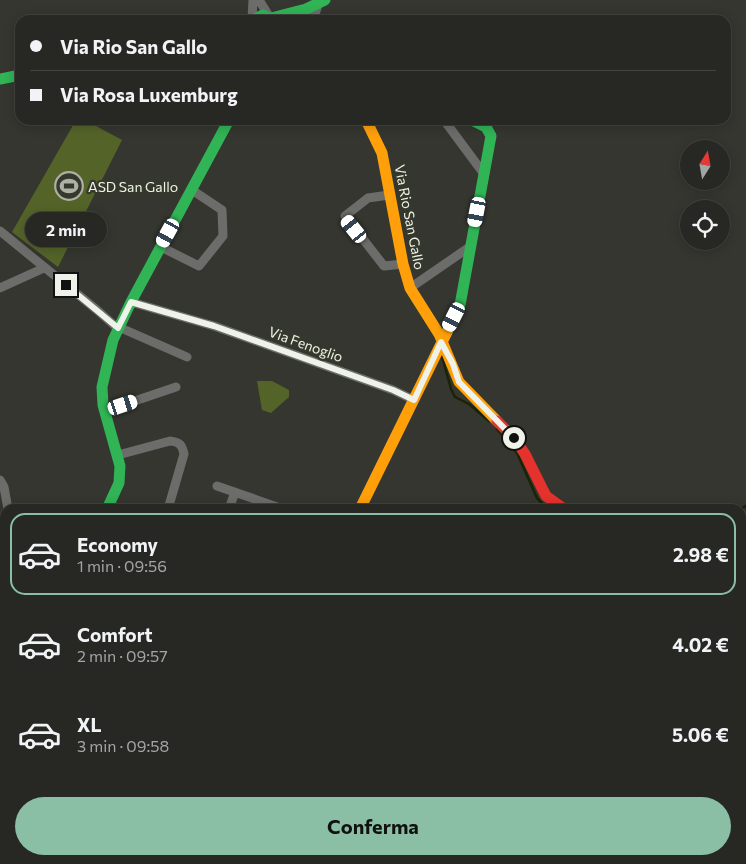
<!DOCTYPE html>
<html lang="it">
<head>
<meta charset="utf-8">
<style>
  body { margin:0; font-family:Commissioner,sans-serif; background:#333430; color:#f1f3f6; height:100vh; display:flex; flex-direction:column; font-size:19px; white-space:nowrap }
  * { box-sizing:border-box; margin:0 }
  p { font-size:16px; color:#a4a6a6 }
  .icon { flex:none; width:28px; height:28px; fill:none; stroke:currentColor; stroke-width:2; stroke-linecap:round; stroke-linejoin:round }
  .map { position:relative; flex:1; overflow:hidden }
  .details { position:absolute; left:0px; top:504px; width:746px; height:361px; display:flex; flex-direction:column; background:#272823; border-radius:15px 15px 0 0; box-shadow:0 2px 12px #0003,0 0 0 1px #434441 }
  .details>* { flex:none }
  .guide { position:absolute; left:15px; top:15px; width:716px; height:110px; border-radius:15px; box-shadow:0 2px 12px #0003,0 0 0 1px #434441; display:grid; align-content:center; height:110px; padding:0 15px; background:#272823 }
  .needle { width:32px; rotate:11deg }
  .controls { position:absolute; left:680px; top:140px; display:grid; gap:10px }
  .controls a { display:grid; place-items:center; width:50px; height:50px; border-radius:50%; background:#272823; box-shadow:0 2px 12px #0003,0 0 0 1px #434441; font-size:25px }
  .end { position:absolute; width:22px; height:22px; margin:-11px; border:6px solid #eff2e9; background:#111; box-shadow:0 0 0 2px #111 }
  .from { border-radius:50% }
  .bubble { position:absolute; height:35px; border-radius:18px; background:#272823; box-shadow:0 2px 12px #0003,0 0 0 1px #434441; font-size:16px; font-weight:700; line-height:35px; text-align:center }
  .car { position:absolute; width:15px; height:30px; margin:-15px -8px; border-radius:6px; box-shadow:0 0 4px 1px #0007; background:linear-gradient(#fff 24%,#345 0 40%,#fff 0 76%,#345 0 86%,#fff 0) }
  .guide b { display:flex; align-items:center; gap:18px; height:48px; font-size:19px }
  .guide b+b { border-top:1px solid #434441 }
  .guide i { width:12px; height:12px; background:#f1f3f6 }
  ul { padding:9px 0 0; list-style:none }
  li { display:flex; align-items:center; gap:15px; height:82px; margin:0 10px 8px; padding:0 5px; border:2px solid transparent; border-radius:15px }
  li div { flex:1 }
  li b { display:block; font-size:19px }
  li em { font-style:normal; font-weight:700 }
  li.current { border-color:#8abfa5 }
  li>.icon { width:45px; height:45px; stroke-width:1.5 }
  .cta { display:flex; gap:10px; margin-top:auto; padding:10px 15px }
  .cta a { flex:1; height:58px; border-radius:30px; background:#8abfa5; color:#111; font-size:20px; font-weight:700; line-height:58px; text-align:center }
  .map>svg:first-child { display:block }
</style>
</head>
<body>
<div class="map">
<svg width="746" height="864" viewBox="0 0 746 864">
  <rect width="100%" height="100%" fill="#34362f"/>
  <!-- green -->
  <path fill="#546429" d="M76,120H85L122,140L58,267L12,232Z
    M257,381H272L289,390V397L271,413L262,410Z"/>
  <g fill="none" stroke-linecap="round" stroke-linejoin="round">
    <!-- stream -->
    <path stroke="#1b2304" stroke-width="2.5" d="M442,356L451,389L455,397L469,404L489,421
      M497,429L517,453L537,498L547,509
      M740,509L746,506
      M0,846H5
      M56,860L59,864"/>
    <!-- street -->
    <path stroke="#6c6d6a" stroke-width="9" d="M259,0L269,16
      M252,20L253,0
      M304,20L315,14L318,5
      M444,120L484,174
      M389,195L368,198L345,216L384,266L403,264
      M0,231L97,310L114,325L187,357
      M161,247L199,266L223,236L222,210L192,190
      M0,288L44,268
      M410,288L471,246
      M131,302L214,326L393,390L414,400
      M105,411L176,387
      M118,455L170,441C180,442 182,445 184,454L168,509
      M0,480L4,487L8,509
      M217,486L283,509
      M229,509L235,492
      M0,644L5,638
      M0,701L5,699
      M129,864L132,860
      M190,864L196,860"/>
    <!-- fast -->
    <path stroke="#30b455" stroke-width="11" d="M271,18L306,9L325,0
      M253,20L263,15L274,20
      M0,79L20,75
      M447,332L460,305L491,136L486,127L472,120
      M107,509L119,483L120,466L103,405L102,387L113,340L131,302L229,120
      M0,831L5,832"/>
    <!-- slow -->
    <path stroke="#ff9f0a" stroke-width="11" d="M366,120L382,153L403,264L410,288L439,334L459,382L497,421
      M360,509L447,332"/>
    <!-- jam -->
    <path stroke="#e5322d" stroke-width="11" d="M497,421L514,438L525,454L546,496L564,509
      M73,860L76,864"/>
  </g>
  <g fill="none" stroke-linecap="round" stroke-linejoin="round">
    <!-- route -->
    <path stroke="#eff2e9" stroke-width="6" d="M66,285L118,328L131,302L214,326L393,390L414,400L441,342L453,364L459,382L514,438"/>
  </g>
  <!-- icons -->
  <defs>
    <symbol id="stadium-ring" viewBox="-11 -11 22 22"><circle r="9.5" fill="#35392c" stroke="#aeb0a8" stroke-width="1.5"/><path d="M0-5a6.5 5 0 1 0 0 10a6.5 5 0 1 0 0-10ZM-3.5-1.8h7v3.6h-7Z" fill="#aeb0a8"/></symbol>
  </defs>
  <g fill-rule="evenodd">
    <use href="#stadium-ring" x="53" y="170" width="32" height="32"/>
  </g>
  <g text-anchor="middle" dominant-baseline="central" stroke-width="4.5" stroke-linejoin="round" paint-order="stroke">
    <!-- poi labels -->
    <g font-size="14" fill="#eff2e9" stroke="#35392c" text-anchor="start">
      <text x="88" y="186">ASD San Gallo</text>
    </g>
    <!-- street labels -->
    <g font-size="14" fill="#eff2e9" stroke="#35392c">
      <text transform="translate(410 217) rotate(79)">Via Rio San Gallo</text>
      <text transform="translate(306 344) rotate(20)">Via Fenoglio</text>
    </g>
  </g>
</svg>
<div class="controls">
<a><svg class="needle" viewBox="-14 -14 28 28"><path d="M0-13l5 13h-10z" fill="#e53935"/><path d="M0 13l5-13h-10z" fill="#a4a6a6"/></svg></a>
<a><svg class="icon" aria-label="locate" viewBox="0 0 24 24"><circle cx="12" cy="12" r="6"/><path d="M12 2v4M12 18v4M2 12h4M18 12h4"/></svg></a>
</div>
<i class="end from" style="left:514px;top:438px"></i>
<i class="end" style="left:66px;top:285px"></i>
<div class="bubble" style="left:25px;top:212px;width:82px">2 min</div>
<i class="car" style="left:477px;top:212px;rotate:191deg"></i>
<i class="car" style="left:354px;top:229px;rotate:321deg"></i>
<i class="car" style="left:168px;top:233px;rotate:209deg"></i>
<i class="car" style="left:454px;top:317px;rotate:207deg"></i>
<i class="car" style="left:123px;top:405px;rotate:72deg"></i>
<div class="guide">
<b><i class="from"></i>Via Rio San Gallo</b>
<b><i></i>Via Rosa Luxemburg</b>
</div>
<section class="details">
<ul>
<li class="current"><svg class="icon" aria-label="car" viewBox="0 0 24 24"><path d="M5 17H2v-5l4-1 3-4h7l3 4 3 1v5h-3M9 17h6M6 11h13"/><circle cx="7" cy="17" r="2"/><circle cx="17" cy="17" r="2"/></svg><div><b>Economy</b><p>1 min · 09:56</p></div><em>2.98 €</em></li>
<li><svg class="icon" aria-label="car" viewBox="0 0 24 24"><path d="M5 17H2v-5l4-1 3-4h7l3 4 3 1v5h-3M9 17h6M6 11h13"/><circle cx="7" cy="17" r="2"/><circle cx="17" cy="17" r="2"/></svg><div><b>Comfort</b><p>2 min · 09:57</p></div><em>4.02 €</em></li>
<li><svg class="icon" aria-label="car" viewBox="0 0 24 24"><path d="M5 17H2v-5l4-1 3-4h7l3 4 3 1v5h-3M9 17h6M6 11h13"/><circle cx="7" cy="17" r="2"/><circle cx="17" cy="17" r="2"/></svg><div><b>XL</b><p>3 min · 09:58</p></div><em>5.06 €</em></li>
</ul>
<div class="cta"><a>Conferma</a></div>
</section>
</div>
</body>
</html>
